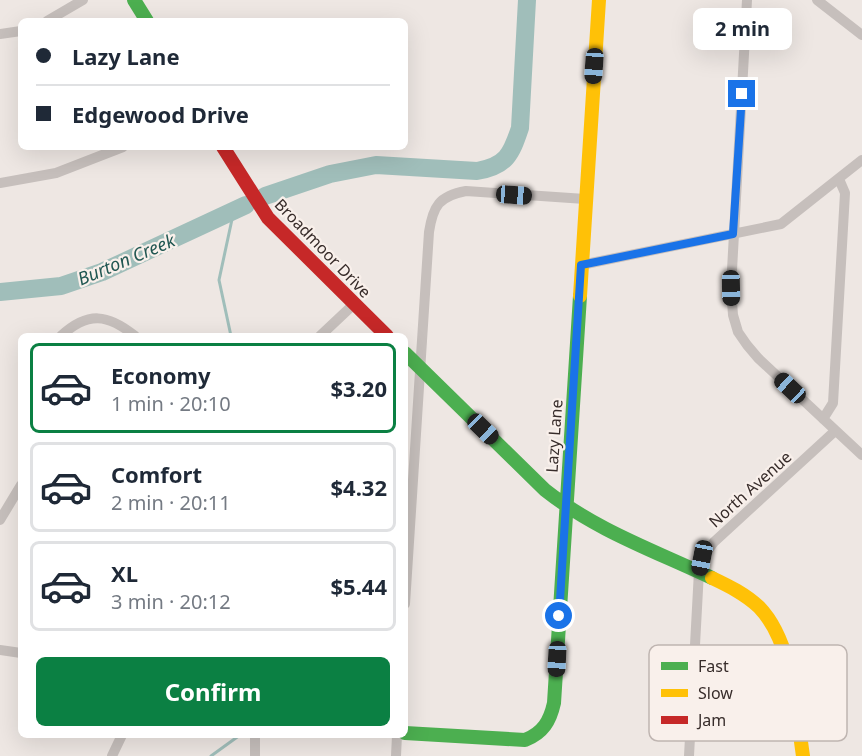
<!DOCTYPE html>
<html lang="en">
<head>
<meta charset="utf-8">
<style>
  body { margin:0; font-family:"Noto Sans",sans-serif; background:#f2f2f3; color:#1f2937; height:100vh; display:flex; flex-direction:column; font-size:22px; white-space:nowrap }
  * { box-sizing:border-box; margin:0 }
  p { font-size:20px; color:#747a83 }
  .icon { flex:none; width:33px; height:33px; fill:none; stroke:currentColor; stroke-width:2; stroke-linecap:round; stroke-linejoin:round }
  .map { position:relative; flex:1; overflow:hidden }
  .side { position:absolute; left:18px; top:333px; width:390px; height:405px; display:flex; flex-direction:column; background:#fff; border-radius:9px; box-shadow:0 6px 24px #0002 }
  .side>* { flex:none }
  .hud { position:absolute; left:18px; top:18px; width:390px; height:132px; border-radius:9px; box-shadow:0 6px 24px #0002; display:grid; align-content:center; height:132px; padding:0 18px; background:#fff }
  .end { position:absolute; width:27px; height:27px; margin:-14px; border:8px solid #1a73e8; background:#fff; box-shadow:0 0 0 3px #fff }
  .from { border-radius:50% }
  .bubble { position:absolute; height:42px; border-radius:9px; background:#fff; box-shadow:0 6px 24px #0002; font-size:20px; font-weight:700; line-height:42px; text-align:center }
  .car { position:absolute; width:18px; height:36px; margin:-18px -9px; border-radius:8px; box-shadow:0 0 4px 2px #0007; background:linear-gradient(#222 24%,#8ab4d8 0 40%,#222 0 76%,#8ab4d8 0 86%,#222 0) }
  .hud b { display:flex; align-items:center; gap:21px; height:57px; font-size:22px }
  .hud b+b { border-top:2px solid #e0e1e3 }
  .hud i { width:15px; height:15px; background:#1f2937 }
  ul { padding:10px 0 0; list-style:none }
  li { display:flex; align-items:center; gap:18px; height:90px; margin:0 12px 9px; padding:0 6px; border:3px solid #e0e1e3; border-radius:9px }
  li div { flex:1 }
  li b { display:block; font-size:22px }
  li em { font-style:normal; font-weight:700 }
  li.active { border-color:#0b8043 }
  li>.icon { width:54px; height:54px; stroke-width:1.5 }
  .button { display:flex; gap:12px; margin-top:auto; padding:12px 18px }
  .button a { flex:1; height:69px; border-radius:9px; background:#0b8043; color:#fff; font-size:24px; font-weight:700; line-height:69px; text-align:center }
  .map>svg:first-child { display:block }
</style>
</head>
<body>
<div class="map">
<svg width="862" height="756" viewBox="0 0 862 756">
  <rect width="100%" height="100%" fill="#eee7e3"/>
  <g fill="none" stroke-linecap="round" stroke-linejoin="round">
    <!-- stream -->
    <path stroke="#a0beba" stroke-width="3" d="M231,336L219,280L234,210
      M211,756L240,735"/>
    <!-- river -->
    <path stroke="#a0beba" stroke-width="18" d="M265,196L330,174L376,165L477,171C506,166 511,155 520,128L527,0
      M0,292L61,286L102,272L246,205"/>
    <!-- street -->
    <path stroke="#c6bfbc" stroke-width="10" d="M747,0L731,288L733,315L738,332L747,345L758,358L862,455
      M817,0L862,35
      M47,21L83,0
      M0,34L21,31
      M0,183L56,173L123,147
      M581,265L781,224L862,160
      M61,336C88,311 108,314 135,336
      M320,336L354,304
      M823,419L833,403L845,193L839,179
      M0,520L21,485
      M405,604L429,232C433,206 439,196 466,191L585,199
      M0,650L21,653
      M112,756L122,735
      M255,756V735
      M396,756L397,735
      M689,756L699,571L702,558L714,542L835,431"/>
    <!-- fast -->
    <path stroke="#4caf50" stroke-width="14" d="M134,0L147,21
      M405,353L545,490C597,531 653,550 712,578
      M405,733L525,740C543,733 550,721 554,703L580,296"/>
    <!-- slow -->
    <path stroke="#ffc107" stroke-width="14" d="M580,296L599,0
      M712,578C729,586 745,594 759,607C793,642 796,710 803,756"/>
    <!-- jam -->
    <path stroke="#c62828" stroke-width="14" d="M223,147L268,218L387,336"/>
  </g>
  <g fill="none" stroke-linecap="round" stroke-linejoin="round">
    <!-- route -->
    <path stroke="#1a73e8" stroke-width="8" d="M559,616L581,265L733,234L742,94"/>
  </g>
  <g text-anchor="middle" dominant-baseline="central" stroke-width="4.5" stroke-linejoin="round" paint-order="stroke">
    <!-- street labels -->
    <g font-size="16" fill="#372c2a" stroke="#f9f0eb">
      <text transform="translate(323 248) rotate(46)">Broadmoor Drive</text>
      <text transform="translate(554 436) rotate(-86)">Lazy Lane</text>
      <text transform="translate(750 489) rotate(-42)">North Avenue</text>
    </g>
    <!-- water labels -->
    <g font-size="18" font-style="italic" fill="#215752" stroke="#f9f0eb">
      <text transform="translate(126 259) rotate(-23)">Burton Creek</text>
    </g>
  </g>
  <!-- legend -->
  <rect x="649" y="645" width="198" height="96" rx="9" fill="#f9f0eb" stroke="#bfb5b1" stroke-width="1.5"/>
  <rect x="661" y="662" width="27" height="8" fill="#4caf50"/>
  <rect x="661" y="689" width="27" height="8" fill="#ffc107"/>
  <rect x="661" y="716" width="27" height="8" fill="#c62828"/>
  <g font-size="16" fill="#372c2a">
    <text x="698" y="672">Fast</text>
    <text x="698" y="699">Slow</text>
    <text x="698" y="726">Jam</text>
  </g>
</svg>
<i class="end from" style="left:559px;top:616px"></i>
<i class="end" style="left:742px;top:94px"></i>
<div class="bubble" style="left:693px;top:8px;width:99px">2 min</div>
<i class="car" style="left:594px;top:66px;rotate:184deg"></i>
<i class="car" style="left:514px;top:195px;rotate:94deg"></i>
<i class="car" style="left:731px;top:288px;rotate:179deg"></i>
<i class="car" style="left:790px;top:388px;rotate:313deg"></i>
<i class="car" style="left:483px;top:429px;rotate:134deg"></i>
<i class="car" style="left:702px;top:558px;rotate:191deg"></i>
<i class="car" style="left:557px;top:659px;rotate:183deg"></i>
<div class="hud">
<b><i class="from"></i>Lazy Lane</b>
<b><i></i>Edgewood Drive</b>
</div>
<section class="side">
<ul>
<li class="active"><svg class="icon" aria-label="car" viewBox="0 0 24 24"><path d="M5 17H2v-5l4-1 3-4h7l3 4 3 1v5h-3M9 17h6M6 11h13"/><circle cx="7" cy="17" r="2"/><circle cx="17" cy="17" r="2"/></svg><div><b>Economy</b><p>1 min · 20:10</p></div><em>$3.20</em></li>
<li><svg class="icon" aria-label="car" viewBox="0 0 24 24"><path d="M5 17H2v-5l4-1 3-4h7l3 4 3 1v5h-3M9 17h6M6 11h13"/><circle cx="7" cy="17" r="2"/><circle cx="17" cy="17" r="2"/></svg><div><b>Comfort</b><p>2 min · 20:11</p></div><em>$4.32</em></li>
<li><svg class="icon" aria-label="car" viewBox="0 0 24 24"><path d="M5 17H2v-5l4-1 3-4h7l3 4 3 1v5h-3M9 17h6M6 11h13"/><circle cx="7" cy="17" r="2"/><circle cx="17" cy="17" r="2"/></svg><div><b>XL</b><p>3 min · 20:12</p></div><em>$5.44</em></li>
</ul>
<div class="button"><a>Confirm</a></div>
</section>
</div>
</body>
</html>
